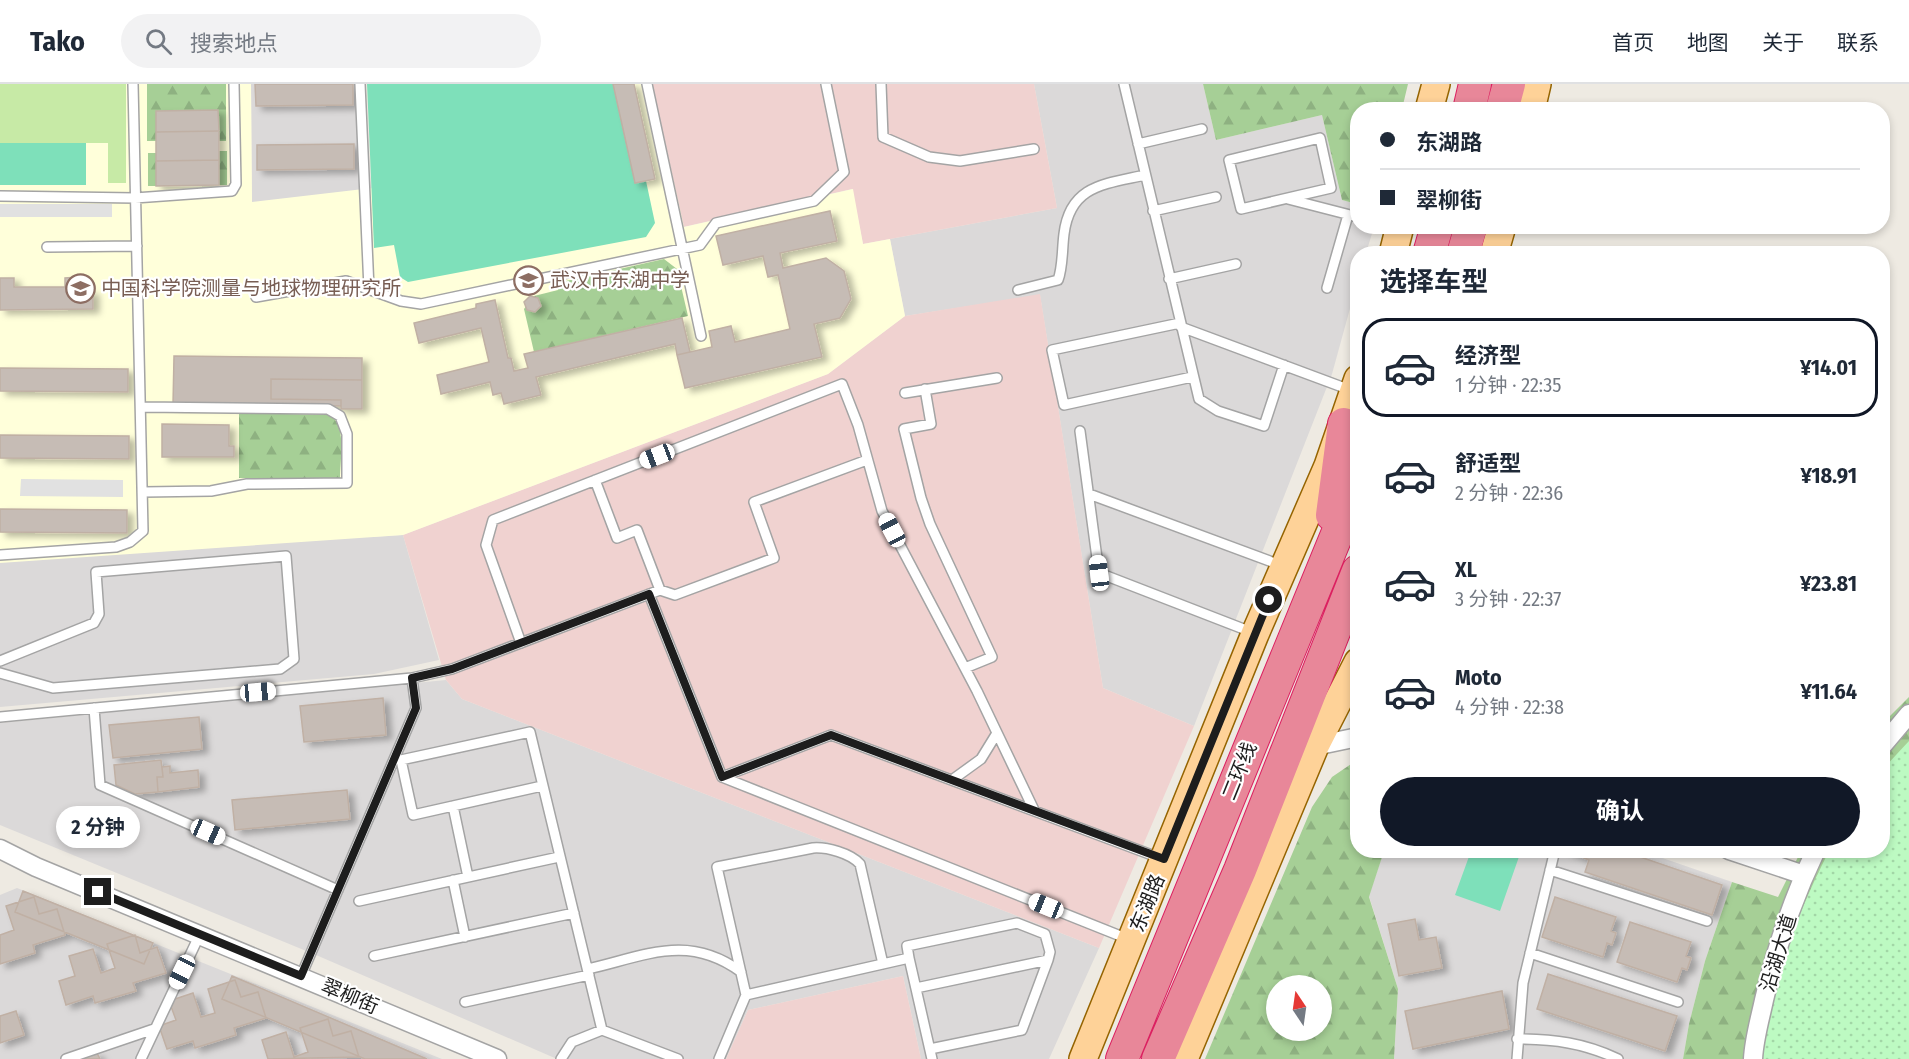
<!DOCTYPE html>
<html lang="zh">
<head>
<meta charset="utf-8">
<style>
  body { margin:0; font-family:"Fira Sans Condensed","Noto Sans SC",sans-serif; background:#f2f2f3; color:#1f2937; height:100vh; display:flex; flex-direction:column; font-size:22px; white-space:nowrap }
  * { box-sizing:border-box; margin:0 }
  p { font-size:20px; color:#747a83 }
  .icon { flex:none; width:33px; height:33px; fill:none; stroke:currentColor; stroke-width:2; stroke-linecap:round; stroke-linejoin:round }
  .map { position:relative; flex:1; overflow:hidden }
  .drawer { position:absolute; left:1350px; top:162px; width:540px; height:612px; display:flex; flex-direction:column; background:#fff; border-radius:24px; box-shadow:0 3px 9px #0003 }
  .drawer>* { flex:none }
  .hud { position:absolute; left:1350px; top:18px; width:540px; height:132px; border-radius:24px; box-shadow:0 3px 9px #0003; display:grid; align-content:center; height:132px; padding:0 30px; background:#fff }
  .needle { width:39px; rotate:347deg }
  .controls { position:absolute; left:1266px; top:891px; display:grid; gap:12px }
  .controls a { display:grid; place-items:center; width:66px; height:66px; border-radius:50%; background:#fff; box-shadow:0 3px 9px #0003; font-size:30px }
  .end { position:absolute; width:27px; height:27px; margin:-14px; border:8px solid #1d1d1d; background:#fff; box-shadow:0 0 0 3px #fff }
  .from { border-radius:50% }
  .bubble { position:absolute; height:42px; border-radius:21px; background:#fff; box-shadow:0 3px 9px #0003; font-size:20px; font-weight:700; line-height:42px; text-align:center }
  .car { position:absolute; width:18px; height:36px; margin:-18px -9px; border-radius:8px; box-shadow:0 0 4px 2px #0007; background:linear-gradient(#fff 24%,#345 0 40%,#fff 0 76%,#345 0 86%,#fff 0) }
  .hud b { display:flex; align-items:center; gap:21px; height:57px; font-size:22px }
  .hud b+b { border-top:2px solid #e0e1e3 }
  .hud i { width:15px; height:15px; background:#1f2937 }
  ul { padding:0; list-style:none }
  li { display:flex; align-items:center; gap:18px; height:99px; margin:0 12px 9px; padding:0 18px; border:3px solid transparent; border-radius:24px }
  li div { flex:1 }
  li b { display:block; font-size:22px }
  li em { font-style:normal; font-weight:700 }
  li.on { border-color:#111827 }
  li>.icon { width:54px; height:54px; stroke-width:1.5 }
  h2 { padding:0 30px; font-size:27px; line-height:72px }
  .cta { display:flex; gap:12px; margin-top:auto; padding:12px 30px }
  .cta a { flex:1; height:69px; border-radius:36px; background:#111827; color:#fff; font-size:24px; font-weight:700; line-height:69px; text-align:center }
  header { display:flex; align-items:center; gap:36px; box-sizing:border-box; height:84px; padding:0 30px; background:#fff; border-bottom:2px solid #e0e1e3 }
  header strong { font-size:28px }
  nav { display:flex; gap:33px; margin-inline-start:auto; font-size:21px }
  .search { width:420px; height:54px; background:#f2f2f3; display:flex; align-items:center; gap:15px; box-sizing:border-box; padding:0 21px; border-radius:33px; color:#747a83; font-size:22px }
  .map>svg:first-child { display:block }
</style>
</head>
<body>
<header>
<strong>Tako</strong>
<div class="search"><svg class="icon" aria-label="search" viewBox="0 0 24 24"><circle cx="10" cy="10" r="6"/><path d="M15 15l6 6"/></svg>搜索地点</div>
<nav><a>首页</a><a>地图</a><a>关于</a><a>联系</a></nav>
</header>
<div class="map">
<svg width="1909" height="975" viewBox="0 0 1909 975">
  <defs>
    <pattern id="forest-firs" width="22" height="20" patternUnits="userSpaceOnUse" patternTransform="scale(1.5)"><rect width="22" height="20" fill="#a6cf96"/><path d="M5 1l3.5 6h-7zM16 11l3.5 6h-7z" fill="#8eb181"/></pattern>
    <pattern id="park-dots" width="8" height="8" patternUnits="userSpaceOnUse" patternTransform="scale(1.5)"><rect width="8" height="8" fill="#bdfac2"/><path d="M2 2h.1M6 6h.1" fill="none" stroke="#a2d6a6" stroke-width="1.8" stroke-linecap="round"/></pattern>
    <filter id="shadow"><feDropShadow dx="6" dy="4" stdDeviation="3" flood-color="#0004"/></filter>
  </defs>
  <rect width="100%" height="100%" fill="#eeeae2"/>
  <!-- residential -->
  <path fill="#dbd9d9" d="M251,0H356L360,105L372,104L373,453L403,451L439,576L374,590L0,623V137L252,118Z
    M1034,0H1203L1216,56L1322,31L1342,116L1357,120L1358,142L1374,143L1366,169L1358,170L1357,199L1332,290L1194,642L1103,604L1040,211L905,232L890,155L1057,124Z
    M446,596L462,615L1099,864L1049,975H921L903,892L748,926L726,975H557L316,871L0,741V639Z
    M1384,766L1642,767L1732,798L1705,877L1689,940L1683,975H1394L1398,905L1369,812Z
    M17,804L442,975H0V811Z"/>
  <!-- commercial -->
  <path fill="#f0d2d0" d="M652,0H1034L1057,124L863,160L852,105L683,143Z
    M1040,210L1103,604L1194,642L1099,864L462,615L446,596L403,451L828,290L905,232Z
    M903,892L921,975H726L748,926Z"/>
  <!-- education -->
  <path fill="#ffffda" d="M0,0H251L252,118L372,104L367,0H652L684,143L853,105L863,160L890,155L905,232L828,290L403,451L0,479Z"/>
  <!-- grass -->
  <path fill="#c7eaa6" d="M0,0H126V99H108V59H0Z"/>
  <!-- forest -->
  <path fill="url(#forest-firs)" fill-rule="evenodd" d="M147,0H226V57H219L218,26L156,27V57H147Z
    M1203,0H1408L1402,25L1358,26L1357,120L1342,116L1322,31L1216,56Z
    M219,67H227V101H219Z
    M148,69H156V102H148Z
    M664,175L677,185L688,232L534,268L524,225L534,212L558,206L557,199Z
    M239,329L330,331C347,342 340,375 340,394H239Z
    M1909,613V975H1683L1689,940L1705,877L1732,798L1778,813L1801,767L1882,766L1883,639Z
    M1357,676L1358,766L1384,767L1369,813L1398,905L1394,975H1205L1312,723L1332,693ZM1276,902H1322V946H1276Z"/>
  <!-- park -->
  <path fill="url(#park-dots)" d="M1909,657V975H1762C1768,904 1797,830 1829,767L1882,766L1883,685Z"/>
  <!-- pitch -->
  <path fill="#7ee0ba" d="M367,0H634L655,95L646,97L655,139L646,153L408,198L400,193L394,161L374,164Z
    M0,59H86V101H0Z
    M1471,767H1521L1500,827L1455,811Z"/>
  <!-- parking -->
  <path fill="#e1e1e1" d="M0,120H112V133H0Z
    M21,395L123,396V413L20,412Z"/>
  <!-- building -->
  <path fill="#c6bcb5" stroke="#c0b0a4" stroke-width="1.5" filter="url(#shadow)" d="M255,0H353V21L256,22Z
    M613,0H634L655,95L635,99Z
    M218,26L219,47L156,48V27Z
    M219,47V76L156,77V48Z
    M354,60V85L257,86V61Z
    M219,76V101L156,102V77Z
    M830,127L837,157L780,169L783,184L826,174L844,187L851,215L840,234L814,240L822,273L685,304L677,271L712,263L709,247L731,242L735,258L790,245L778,191L768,193L763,172L723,181L716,152Z
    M78,193V203H85L84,207H93V225L0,226V194H14V203H65V194Z
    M530,212L538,214L541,222L535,228L527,226L524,218Z
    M495,216L508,274H511L514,287L528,284L524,270L682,234L690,268L677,271L675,260L536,293L541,311L504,320L501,309L493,311L490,298L441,310L437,291L489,278L481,244L419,259L414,239L476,224V220Z
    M174,272L362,274V325H341V322L173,320Z
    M0,284L128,285V308L0,307Z
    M271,295L362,296V325H341V316L271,315Z
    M162,340L229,341V362H234V373H162Z
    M0,351L129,352V375L0,374Z
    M0,425L127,426V449L0,448Z
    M383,614L386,651L304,658L300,622Z
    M199,633L202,665L113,674L109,641Z
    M161,676L163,693H157L158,708L135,710L116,701L114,681Z
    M170,682V689L198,686L199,703L158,708L157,693H163L162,683Z
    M347,706L350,735L235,746L232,716Z
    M1565,766H1620L1722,801L1712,831L1585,788L1589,776Z
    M23,807L153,859L144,880L15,828Z
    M34,813L39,830L57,825L65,851L33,861L35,869L0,880V851L14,846L6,822Z
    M1555,813L1616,833L1611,847L1616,849L1612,861L1607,859L1603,873L1542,853Z
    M1415,835L1419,856L1436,853L1442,884L1399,892L1388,840Z
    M1630,838L1691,858L1686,872L1691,874L1687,886L1682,884L1677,898L1617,878Z
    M135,851L140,869L157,863L166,889L133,899L136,907L95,919L93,912L66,921L59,897L75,892L69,872L93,865L101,889L115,884L107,860Z
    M1548,890L1677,932L1665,967L1537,925Z
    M232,892L427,975H365L222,915Z
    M235,896L241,913L258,908L266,934L234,944L236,951L195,964L193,957L167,965L159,942L176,936L169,917L193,909L201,933L215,929L208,905Z
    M1502,907L1509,945L1413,965L1405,927Z
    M16,927L24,951L0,959V932Z
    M328,935L333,952L351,947L359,973L268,975L262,956L286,948L294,973L308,968L300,944Z
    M97,969L100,975H79Z"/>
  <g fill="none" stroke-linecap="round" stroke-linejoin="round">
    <defs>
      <path id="lane" d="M360,0L369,205
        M647,0L701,252
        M881,0L883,53L929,73L960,77L1034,65
        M1124,0L1199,315L1218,327L1264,342L1284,281
        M1320,54L1331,104L1241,125L1229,76Z
        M1138,60L1202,45
        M0,112L135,114L232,107L236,100L234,0
        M1288,115L1358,133
        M1153,127L1216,113
        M47,163L137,162
        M1169,195L1236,180
        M1327,204L1348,131
        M1018,206L1058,196C1063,183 1062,165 1064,150C1070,101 1105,100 1145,91
        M256,213L346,197L401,217L421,220L700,161L716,139L814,117L844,88L826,0
        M1180,239L1052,266L1064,321L1192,293
        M1181,243L1353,307
        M925,305L931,340L904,345L921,414L930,440L992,573L965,584
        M905,309L997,294
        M142,323L328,325L340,332L347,350V399L247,400L211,407L144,408
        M1080,347L1099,489L1254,549
        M1089,410L1283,482
        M0,471L116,463L130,458L143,447L133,0
        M660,506L675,511L774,474L754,418L867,376
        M649,510L722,693L1128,855
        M521,559L486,461L493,436L842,300L858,341L882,427L977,607L1034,726
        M0,577L94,539L99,530L96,488L286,472L294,575L280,585L53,604L0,589
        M94,624L100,701L338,806
        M0,633L412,594L452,585L660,506L637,446L617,454L595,396
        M722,693L831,651L1160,774
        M952,696L981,675L997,649
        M542,702L413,731L401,676L530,648L602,946
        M453,722L468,793
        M1550,786L1707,837
        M453,796L465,853
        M359,817L559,773
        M1530,869L1678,918
        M374,872L574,829
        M909,874L907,862L1017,839L1045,850L1050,868L1048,876L1022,946L930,965
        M588,885C645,872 688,849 741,888
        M301,892L416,624L412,594
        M916,904L1048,876
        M746,911L717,783L813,764C827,763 850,769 860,780L883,880
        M465,918L589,891
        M1517,955C1554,955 1584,959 1618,975
        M66,975L154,945
        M141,975L200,850
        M561,975L572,958L602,946L678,975
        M719,975L746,911L909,874L932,975
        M1517,975L1523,899L1555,766"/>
      <path id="street" d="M1315,662L1358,653
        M1882,662L1909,630
        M0,765L36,783L497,975
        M1729,766L1804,791
        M1753,975C1754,955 1760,935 1764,916C1776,864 1793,814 1816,766"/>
      <path id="primary" d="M1429,26L1436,0
        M1531,26L1537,0
        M1393,170L1400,142
        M1494,170L1502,142
        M1083,975L1255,550L1328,382L1358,295
        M1184,975L1315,662L1358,578"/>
      <path id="highway" d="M1469,26L1475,0
        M1502,26L1509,0
        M1429,170L1437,142
        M1463,170L1471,142
        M1332,431L1344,340
        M1122,975L1358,399
        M1158,975L1240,786L1358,487"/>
    </defs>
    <!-- lane casing -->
    <use href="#lane" stroke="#a4a4a4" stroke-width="12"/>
    <!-- street casing -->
    <use href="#street" stroke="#a4a4a4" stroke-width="21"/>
    <!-- primary casing -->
    <use href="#primary" stroke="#956400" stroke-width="30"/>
    <!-- highway casing -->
    <use href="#highway" stroke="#db2060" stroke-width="34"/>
    <!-- lane -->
    <use href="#lane" stroke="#fff" stroke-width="9"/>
    <!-- street -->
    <use href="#street" stroke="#fff" stroke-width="18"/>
    <!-- primary -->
    <use href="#primary" stroke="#fed298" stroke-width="27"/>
    <!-- highway -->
    <use href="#highway" stroke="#e88799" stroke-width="32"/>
  </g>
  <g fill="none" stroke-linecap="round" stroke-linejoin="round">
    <!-- route -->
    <path stroke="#1d1d1d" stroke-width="8" d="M98,808L301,892L416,624L412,594L452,585L649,510L722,693L831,651L1164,775L1269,516"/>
  </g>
  <!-- icons -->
  <defs>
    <symbol id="school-ring" viewBox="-11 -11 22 22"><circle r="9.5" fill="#fff" stroke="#8d6e63" stroke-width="1.5"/><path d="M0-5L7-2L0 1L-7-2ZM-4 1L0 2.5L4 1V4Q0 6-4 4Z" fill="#8d6e63"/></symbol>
    <symbol id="university-ring" viewBox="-11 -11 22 22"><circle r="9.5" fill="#fff" stroke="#8d6e63" stroke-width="1.5"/><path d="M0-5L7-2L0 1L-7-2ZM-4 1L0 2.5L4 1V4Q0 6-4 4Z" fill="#8d6e63"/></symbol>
  </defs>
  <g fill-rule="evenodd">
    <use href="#school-ring" x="512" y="180" width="33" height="33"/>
    <use href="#university-ring" x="64" y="188" width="33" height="33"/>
  </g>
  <g text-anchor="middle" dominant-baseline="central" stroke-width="4.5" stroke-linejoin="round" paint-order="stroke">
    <!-- education labels -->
    <g font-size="20" fill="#785e54" stroke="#fff" text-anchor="start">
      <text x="550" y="196">武汉市东湖中学</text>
      <text x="101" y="204">中国科学院测量与地球物理研究所</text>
    </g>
    <!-- street labels -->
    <g font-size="20" fill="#1d1d1d" stroke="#fff">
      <text transform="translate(1239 687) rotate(-68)">二环线</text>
      <text transform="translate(1147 819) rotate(-68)">东湖路</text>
      <text transform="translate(1778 869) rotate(-73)">沿湖大道</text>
      <text transform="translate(350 912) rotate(23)">翠柳街</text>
    </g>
  </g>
</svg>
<div class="controls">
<a><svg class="needle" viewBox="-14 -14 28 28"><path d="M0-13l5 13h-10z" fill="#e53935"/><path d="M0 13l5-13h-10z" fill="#747a83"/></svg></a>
</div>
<i class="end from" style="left:1269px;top:516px"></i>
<i class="end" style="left:98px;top:808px"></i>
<div class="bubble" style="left:56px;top:722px;width:84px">2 分钟</div>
<i class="car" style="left:657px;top:372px;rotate:249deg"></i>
<i class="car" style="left:892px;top:446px;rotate:332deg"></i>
<i class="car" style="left:1099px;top:489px;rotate:353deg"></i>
<i class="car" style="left:258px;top:608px;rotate:85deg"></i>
<i class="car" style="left:208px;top:748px;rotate:114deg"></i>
<i class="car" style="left:1046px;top:822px;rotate:292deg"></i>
<i class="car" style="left:182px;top:888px;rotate:206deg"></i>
<div class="hud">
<b><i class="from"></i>东湖路</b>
<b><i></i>翠柳街</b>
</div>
<section class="drawer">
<h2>选择车型</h2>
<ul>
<li class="on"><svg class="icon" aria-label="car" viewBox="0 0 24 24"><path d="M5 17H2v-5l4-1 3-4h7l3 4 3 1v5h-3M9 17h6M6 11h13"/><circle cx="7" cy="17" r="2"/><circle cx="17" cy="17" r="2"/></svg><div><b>经济型</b><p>1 分钟 · 22:35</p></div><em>¥14.01</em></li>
<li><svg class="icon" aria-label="car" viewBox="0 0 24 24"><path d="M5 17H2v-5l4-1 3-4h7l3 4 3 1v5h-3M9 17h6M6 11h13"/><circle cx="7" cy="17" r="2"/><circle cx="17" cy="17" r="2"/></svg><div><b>舒适型</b><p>2 分钟 · 22:36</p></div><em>¥18.91</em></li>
<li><svg class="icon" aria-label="car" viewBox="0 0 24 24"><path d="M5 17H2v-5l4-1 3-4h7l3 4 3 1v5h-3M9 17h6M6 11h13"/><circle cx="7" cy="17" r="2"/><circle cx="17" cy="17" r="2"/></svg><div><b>XL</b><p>3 分钟 · 22:37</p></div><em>¥23.81</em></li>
<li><svg class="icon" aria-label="car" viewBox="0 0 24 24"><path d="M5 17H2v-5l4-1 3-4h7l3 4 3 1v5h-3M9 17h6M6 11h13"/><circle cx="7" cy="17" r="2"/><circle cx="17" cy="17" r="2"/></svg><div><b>Moto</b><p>4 分钟 · 22:38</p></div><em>¥11.64</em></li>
</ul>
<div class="cta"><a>确认</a></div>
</section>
</div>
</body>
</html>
